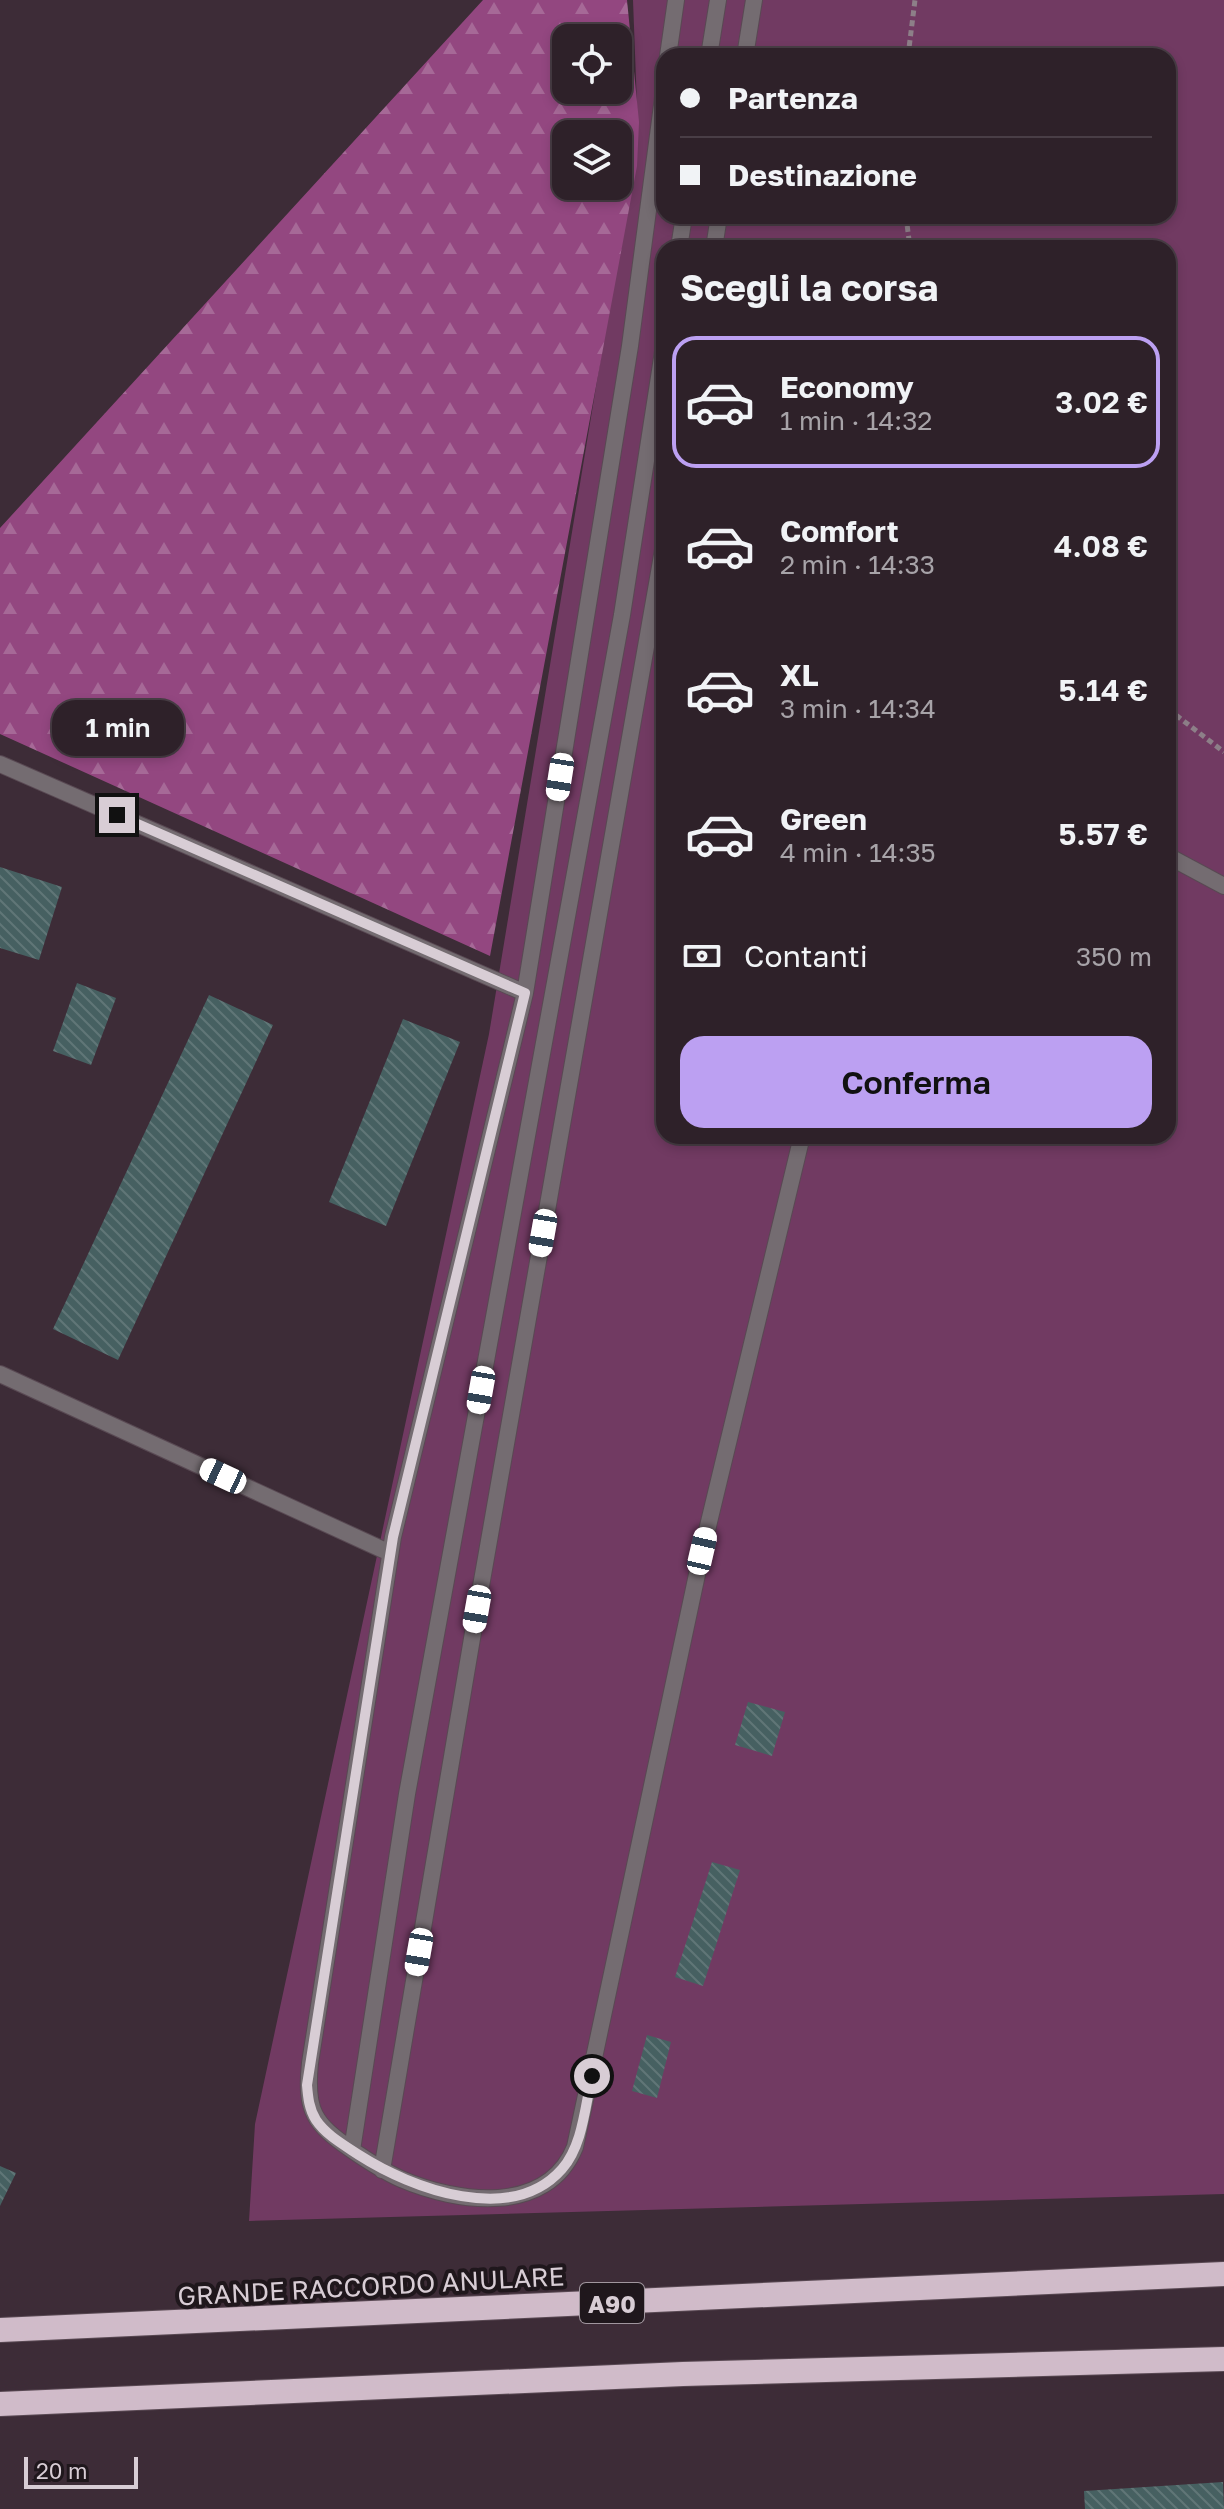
<!DOCTYPE html>
<html lang="it">
<head>
<meta charset="utf-8">
<style>
  body { margin:0; font-family:"Golos Text",sans-serif; background:#3a2e35; color:#f1f3f6; height:100vh; display:flex; flex-direction:column; font-size:30px; white-space:nowrap }
  * { box-sizing:border-box; margin:0 }
  p { font-size:26px; color:#a7a3a8 }
  .icon { flex:none; width:44px; height:44px; fill:none; stroke:currentColor; stroke-width:2; stroke-linecap:round; stroke-linejoin:round }
  .map { position:relative; flex:1; overflow:hidden }
  .panel { position:absolute; left:656px; top:240px; width:520px; height:904px; display:flex; flex-direction:column; background:#2e2129; border-radius:24px; box-shadow:0 4px 12px #0003,0 0 0 2px #493e46 }
  .panel>* { flex:none }
  .guide { position:absolute; left:656px; top:48px; width:520px; height:176px; border-radius:24px; box-shadow:0 4px 12px #0003,0 0 0 2px #493e46; display:grid; align-content:center; height:176px; padding:0 24px; background:#2e2129 }
  .tools { position:absolute; left:552px; top:24px; display:grid; gap:16px }
  .tools a { display:grid; place-items:center; width:80px; height:80px; border-radius:16px; background:#2e2129; box-shadow:0 4px 12px #0003,0 0 0 2px #493e46; font-size:40px }
  .scale { position:absolute; left:24px; bottom:20px; width:114px; box-sizing:border-box; padding-left:8px; border:4px solid #d8cdd5; border-top:0; font-size:22px; line-height:28px; white-space:nowrap; color:#d8cdd5; -webkit-text-stroke:6px #1f171c; paint-order:stroke }
  .end { position:absolute; width:36px; height:36px; margin:-18px; border:10px solid #d8cdd5; background:#111; box-shadow:0 0 0 4px #111 }
  .from { border-radius:50% }
  .bubble { position:absolute; height:56px; border-radius:24px; background:#2e2129; box-shadow:0 4px 12px #0003,0 0 0 2px #493e46; font-size:26px; font-weight:600; line-height:56px; text-align:center }
  .car { position:absolute; width:24px; height:48px; margin:-24px -12px; border-radius:10px; box-shadow:0 0 6px 2px #0007; background:linear-gradient(#fff 24%,#345 0 40%,#fff 0 76%,#345 0 86%,#fff 0) }
  .guide b { display:flex; align-items:center; gap:28px; height:76px; font-size:30px }
  .guide b+b { border-top:2px solid #493e46 }
  .guide i { width:20px; height:20px; background:#f1f3f6 }
  ul { padding:0; list-style:none }
  li { display:flex; align-items:center; gap:24px; height:132px; margin:0 16px 12px; padding:0 8px; border:4px solid transparent; border-radius:24px }
  li div { flex:1 }
  li b { display:block; font-size:30px }
  li em { font-style:normal; font-weight:600 }
  li.selected { border-color:#bca0f2 }
  li>.icon { width:72px; height:72px; stroke-width:1.5 }
  h2 { padding:0 24px; font-size:36px; line-height:96px }
  .pay { display:flex; align-items:center; gap:20px; height:88px; padding:0 24px; font-size:30px }
  .pay p { margin-inline-start:auto }
  .action { display:flex; gap:16px; margin-top:auto; padding:16px 24px }
  .action a { flex:1; height:92px; border-radius:24px; background:#bca0f2; color:#111; font-size:32px; font-weight:600; line-height:92px; text-align:center }
  .map>svg:first-child { display:block }
</style>
</head>
<body>
<div class="map">
<svg width="1224" height="2509" viewBox="0 0 1224 2509">
  <defs>
    <pattern id="forest-firs" width="22" height="20" patternUnits="userSpaceOnUse" patternTransform="scale(2)"><rect width="22" height="20" fill="#934780"/><path d="M5 1l3.5 6h-7zM16 11l3.5 6h-7z" fill="#a66997"/></pattern>
    <pattern id="building-back-hatch" width="6" height="6" patternUnits="userSpaceOnUse" patternTransform="scale(2)"><rect width="6" height="6" fill="#466061"/><path d="M-1 5l2 2M0 0l6 6M5-1l2 2" fill="none" stroke="#607677"/></pattern>
  </defs>
  <rect width="100%" height="100%" fill="#3d2c37"/>
  <!-- green -->
  <path fill="#713a62" fill-rule="evenodd" d="M633,0H1224V2194L249,2221L255,2124L489,1034L638,133ZM664,56H1168V216H664ZM664,248H1168V1136H664Z"/>
  <!-- forest -->
  <path fill="url(#forest-firs)" fill-rule="evenodd" d="M483,0H627L639,122L637,166L490,956L0,734V528ZM566,38H618V90H566ZM566,134H618V186H566Z"/>
  <!-- building -->
  <path fill="url(#building-back-hatch)" d="M0,867L62,887L39,960L0,948Z
    M77,983L116,998L91,1065L53,1051Z
    M209,995L273,1025L118,1360L53,1329Z
    M403,1019L460,1042L386,1226L329,1202Z
    M748,1702L785,1712L772,1756L735,1745Z
    M712,1862L740,1870L703,1986L675,1977Z
    M647,2035L671,2042L657,2098L632,2091Z
    M0,2166L16,2173L0,2206Z
    M1223,2482L1224,2509H1085L1084,2491Z"/>
  <g fill="none" stroke-linecap="round" stroke-linejoin="round">
    <defs>
      <path id="service" d="M668,56L676,0
        M709,56L718,0
        M745,56L754,0
        M679,248L684,216
        M714,248L719,216
        M664,345L622,615L407,1794L352,2150C368,2161 383,2171 401,2179C457,2203 547,2216 575,2147L702,1551L802,1136
        M0,764L525,993
        M1168,856L1224,886
        M0,1374L390,1553
        M352,2150C314,2124 305,2111 310,2063L393,1537L525,993L630,346L664,90
        M382,2170L477,1609L664,544"/>
      <path id="motorway" d="M0,2330L1224,2274
        M0,2404L683,2374L1224,2359"/>
    </defs>
    <!-- service casing -->
    <use href="#service" stroke="#594953" stroke-width="18"/>
    <!-- motorway casing -->
    <use href="#motorway" stroke="#594953" stroke-width="26"/>
    <!-- path -->
    <path stroke="#8d7f88" stroke-width="5" stroke-dasharray="6 4" stroke-linecap="butt" d="M908,56L915,0
      M906,216L910,248
      M1168,709L1224,752"/>
    <!-- service -->
    <use href="#service" stroke="#746c71" stroke-width="16"/>
    <!-- motorway -->
    <use href="#motorway" stroke="#d0bbc9" stroke-width="24"/>
  </g>
  <g fill="none" stroke-linecap="round" stroke-linejoin="round">
    <!-- route -->
    <path stroke="#d8cdd5" stroke-width="10" d="M117,815L525,993L393,1537L307,2085C308,2097 309,2109 316,2120C326,2135 344,2145 359,2155C412,2189 512,2226 562,2169C583,2145 585,2106 592,2076"/>
  </g>
  <g text-anchor="middle" dominant-baseline="central" stroke-width="8" stroke-linejoin="round" paint-order="stroke">
    <!-- shield labels -->
    <rect fill="#1f171c" stroke="#a0969e" stroke-width="2" x="580" y="2283" width="64" height="40" rx="6"/>
    <g font-size="24" font-weight="bold" fill="#d8cdd5">
      <text x="612" y="2303">A90</text>
    </g>
    <!-- street labels -->
    <g font-size="26" fill="#d8cdd5" stroke="#1f171c">
      <text transform="translate(371 2286) rotate(-3)">GRANDE RACCORDO ANULARE</text>
    </g>
  </g>
</svg>
<div class="tools">
<a><svg class="icon" aria-label="locate" viewBox="0 0 24 24"><circle cx="12" cy="12" r="6"/><path d="M12 2v4M12 18v4M2 12h4M18 12h4"/></svg></a>
<a><svg class="icon" aria-label="layers" viewBox="0 0 24 24"><path d="M12 4l9 5-9 5-9-5zM3 14l9 5 9-5"/></svg></a>
</div>
<div class="scale">20 m</div>
<i class="end from" style="left:592px;top:2076px"></i>
<i class="end" style="left:117px;top:815px"></i>
<div class="bubble" style="left:52px;top:700px;width:132px">1 min</div>
<i class="car" style="left:560px;top:777px;rotate:189deg"></i>
<i class="car" style="left:543px;top:1233px;rotate:190deg"></i>
<i class="car" style="left:481px;top:1390px;rotate:190deg"></i>
<i class="car" style="left:223px;top:1476px;rotate:295deg"></i>
<i class="car" style="left:702px;top:1551px;rotate:13deg"></i>
<i class="car" style="left:477px;top:1609px;rotate:190deg"></i>
<i class="car" style="left:419px;top:1952px;rotate:190deg"></i>
<div class="guide">
<b><i class="from"></i>Partenza</b>
<b><i></i>Destinazione</b>
</div>
<section class="panel">
<h2>Scegli la corsa</h2>
<ul>
<li class="selected"><svg class="icon" aria-label="car" viewBox="0 0 24 24"><path d="M5 17H2v-5l4-1 3-4h7l3 4 3 1v5h-3M9 17h6M6 11h13"/><circle cx="7" cy="17" r="2"/><circle cx="17" cy="17" r="2"/></svg><div><b>Economy</b><p>1 min · 14:32</p></div><em>3.02 €</em></li>
<li><svg class="icon" aria-label="car" viewBox="0 0 24 24"><path d="M5 17H2v-5l4-1 3-4h7l3 4 3 1v5h-3M9 17h6M6 11h13"/><circle cx="7" cy="17" r="2"/><circle cx="17" cy="17" r="2"/></svg><div><b>Comfort</b><p>2 min · 14:33</p></div><em>4.08 €</em></li>
<li><svg class="icon" aria-label="car" viewBox="0 0 24 24"><path d="M5 17H2v-5l4-1 3-4h7l3 4 3 1v5h-3M9 17h6M6 11h13"/><circle cx="7" cy="17" r="2"/><circle cx="17" cy="17" r="2"/></svg><div><b>XL</b><p>3 min · 14:34</p></div><em>5.14 €</em></li>
<li><svg class="icon" aria-label="car" viewBox="0 0 24 24"><path d="M5 17H2v-5l4-1 3-4h7l3 4 3 1v5h-3M9 17h6M6 11h13"/><circle cx="7" cy="17" r="2"/><circle cx="17" cy="17" r="2"/></svg><div><b>Green</b><p>4 min · 14:35</p></div><em>5.57 €</em></li>
</ul>
<div class="pay"><svg class="icon" aria-label="cash" viewBox="0 0 24 24"><path d="M3 7h18v10H3z"/><circle cx="12" cy="12" r="2"/></svg>Contanti<p>350 m</p></div>
<div class="action"><a>Conferma</a></div>
</section>
</div>
</body>
</html>
